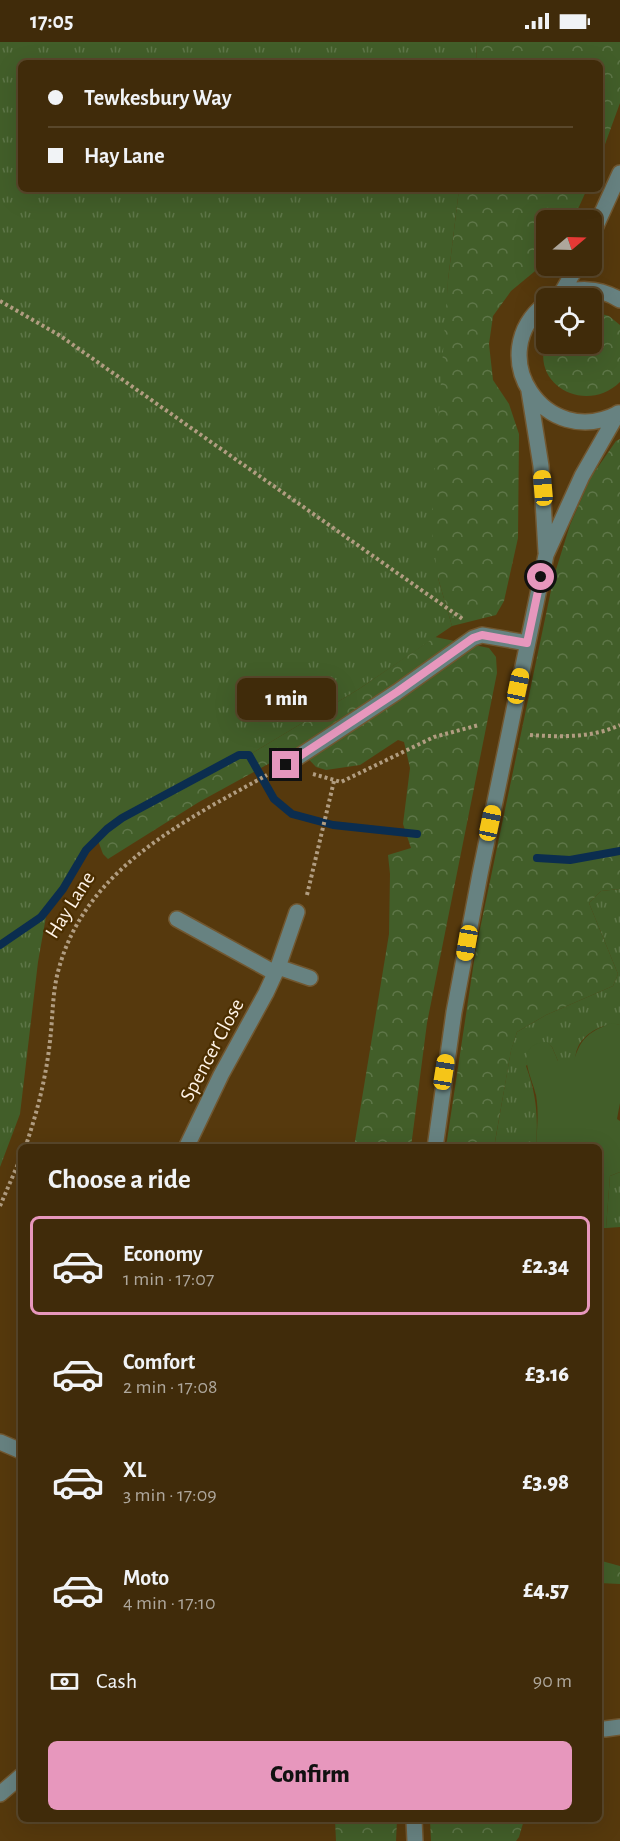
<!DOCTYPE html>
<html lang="en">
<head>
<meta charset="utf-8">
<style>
  body { margin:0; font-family:"Alegreya Sans",sans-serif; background:#4b3718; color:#f1f3f6; height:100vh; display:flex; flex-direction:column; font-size:22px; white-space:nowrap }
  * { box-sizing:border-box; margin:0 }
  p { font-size:20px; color:#aea79c }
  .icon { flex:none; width:33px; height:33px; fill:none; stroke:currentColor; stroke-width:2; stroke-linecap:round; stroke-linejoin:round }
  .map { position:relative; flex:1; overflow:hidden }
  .sheet { position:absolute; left:18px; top:1102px; width:584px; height:678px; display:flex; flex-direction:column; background:#402b0a; border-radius:9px; box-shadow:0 6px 24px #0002,0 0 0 2px #59472b }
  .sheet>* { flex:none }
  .hud { position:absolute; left:18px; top:18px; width:585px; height:132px; border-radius:9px; box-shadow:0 6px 24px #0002,0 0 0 2px #59472b; display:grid; align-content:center; height:132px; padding:0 30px; background:#402b0a }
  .needle { width:39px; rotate:71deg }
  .controls { position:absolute; left:536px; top:168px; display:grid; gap:12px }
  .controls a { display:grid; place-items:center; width:66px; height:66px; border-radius:9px; background:#402b0a; box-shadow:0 6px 24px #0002,0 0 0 2px #59472b; font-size:30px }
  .end { position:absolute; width:27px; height:27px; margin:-14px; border:8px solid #e797bd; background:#111; box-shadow:0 0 0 3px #111 }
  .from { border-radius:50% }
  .bubble { position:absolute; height:42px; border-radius:9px; background:#402b0a; box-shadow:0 6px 24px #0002,0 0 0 2px #59472b; font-size:20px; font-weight:800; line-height:42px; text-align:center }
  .car { position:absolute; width:18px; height:36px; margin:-18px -9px; border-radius:8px; box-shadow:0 0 4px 2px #0007; background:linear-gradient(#f5c518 24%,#345 0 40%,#f5c518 0 76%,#345 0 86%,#f5c518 0) }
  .hud b { display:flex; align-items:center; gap:21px; height:57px; font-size:22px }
  .hud b+b { border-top:2px solid #59472b }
  .hud i { width:15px; height:15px; background:#f1f3f6 }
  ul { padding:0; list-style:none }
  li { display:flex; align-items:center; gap:18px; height:99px; margin:0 12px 9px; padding:0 18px; border:3px solid transparent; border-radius:9px }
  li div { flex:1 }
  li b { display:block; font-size:22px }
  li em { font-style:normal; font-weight:800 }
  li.selected { border-color:#e797bd }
  li>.icon { width:54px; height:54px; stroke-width:1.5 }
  h2 { padding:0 30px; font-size:27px; line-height:72px }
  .pay { display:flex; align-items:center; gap:15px; height:66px; padding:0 30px; font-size:22px }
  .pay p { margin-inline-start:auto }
  .primary-button { display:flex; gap:12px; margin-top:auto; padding:12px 30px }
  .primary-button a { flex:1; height:69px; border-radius:9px; background:#e797bd; color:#111; font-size:24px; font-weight:800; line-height:69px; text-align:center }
  .status { display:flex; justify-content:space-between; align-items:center; height:42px; padding:0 30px; background:#402b0a; direction:ltr }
  .status svg { height:16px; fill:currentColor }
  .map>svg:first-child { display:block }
</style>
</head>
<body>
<div class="status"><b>17:05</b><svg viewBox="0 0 49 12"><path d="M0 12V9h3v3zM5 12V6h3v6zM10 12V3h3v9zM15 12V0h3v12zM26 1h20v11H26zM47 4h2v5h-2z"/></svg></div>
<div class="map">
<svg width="620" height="1799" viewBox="0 0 620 1799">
  <defs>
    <pattern id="grass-tufts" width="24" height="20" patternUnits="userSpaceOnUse" patternTransform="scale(1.5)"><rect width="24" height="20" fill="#425e29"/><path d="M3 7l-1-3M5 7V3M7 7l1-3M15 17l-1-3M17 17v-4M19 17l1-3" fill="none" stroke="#5e7648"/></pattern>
    <pattern id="forest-crowns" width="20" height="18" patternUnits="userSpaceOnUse" patternTransform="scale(1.5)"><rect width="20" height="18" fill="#425e29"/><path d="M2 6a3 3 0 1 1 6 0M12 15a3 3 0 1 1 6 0" fill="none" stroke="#5e7648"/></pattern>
  </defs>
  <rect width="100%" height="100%" fill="#56390d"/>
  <!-- grass -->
  <path fill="url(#grass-tufts)" d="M0,0H477L476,21H21V147H459L448,238L438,536L452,584L359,647L249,713H239L224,720L122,776L107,787L86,808L63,847L47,869L38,920L20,1072L0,1125Z
    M620,847V983C605,980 585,990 578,1005C576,1009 575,1015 575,1019H558L552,1005L547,1001L526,1024C537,1054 538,1075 536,1105L494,1106L511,1008L517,990L546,973L613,944L618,932L589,861L601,849Z
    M620,1130V1185L606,1186L610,1134Z"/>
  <!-- forest -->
  <path fill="url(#forest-crowns)" d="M477,0H620V61L600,116V21H476Z
    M459,147H587L573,178H546V220L511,249L493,274L489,302L493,338L509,362L519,392L518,496L504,559L496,573L452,584L438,536L431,484L448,238Z
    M591,269L609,274L620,283V340C586,373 530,343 546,299V302H591Z
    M620,397V847L601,849L589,861L618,932L613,944L546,973L517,990L511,1009L494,1105H446L476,906L554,534L570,483L591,435L616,399Z
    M435,595L489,606L496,615L497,631L427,981L411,1105H354L389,892L390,832L388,813L411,806L403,782L410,726L404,700L398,698L360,723L326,728L316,725L301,709H292L199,760L108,817L103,812L97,796L122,776L224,720L239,713H249L359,647Z
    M598,1518L620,1524V1542L599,1541Z
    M335,1778H397L396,1799H336Z
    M430,1778H524L519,1795L516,1799H431Z"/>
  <!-- pitch -->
  <path fill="#425e29" d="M612,981L620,983V1061L617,1077L620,1079V1130L610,1134L606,1186H599L598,1106L536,1105C537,1088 539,1070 536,1053C532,1034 512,1002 547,1000L552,1005L558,1019H574C580,996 590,989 612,981Z"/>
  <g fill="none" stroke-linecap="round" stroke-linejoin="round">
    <!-- stream -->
    <path stroke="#0b2d4f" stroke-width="8" d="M537,816L570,818L620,809
      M0,903L41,875L63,847L86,808L107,787L122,776L239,713H249L274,757L292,772L333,783L417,792"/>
    <defs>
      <path id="minor" d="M591,195L620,131
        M561,252L577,224
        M552,256C574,244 599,245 620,258
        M546,261C481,312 545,410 619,371
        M529,349L541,424L546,510
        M286,723L397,650L473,596L482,593L527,601
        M177,877L275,931
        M278,925L310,936
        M186,1106L221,1033L266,951L278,925L297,870
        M435,1106L454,970L480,832L546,513L582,434L618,371
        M0,1400L21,1409
        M605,1687L620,1685
        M0,1752L21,1734
        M414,1778L415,1799"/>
    </defs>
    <!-- minor casing -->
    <use href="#minor" stroke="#715730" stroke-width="18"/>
    <!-- path -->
    <path stroke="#b19d81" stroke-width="4" stroke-dasharray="3 3" stroke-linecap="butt" d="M0,259L59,293L464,578
      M530,693C560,695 592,696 620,683
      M313,732L341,740L434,695L479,683
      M307,853L334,739
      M25,1106C37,1071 46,1036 50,999C53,975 52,950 59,926C86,827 184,779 267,733
      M0,1164L21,1115"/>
    <!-- minor -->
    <use href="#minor" stroke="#678281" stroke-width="15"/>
  </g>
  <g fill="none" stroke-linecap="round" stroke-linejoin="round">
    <!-- route -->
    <path stroke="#e797bd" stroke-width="8" d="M286,723L397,650L473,596L482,593L527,601L541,535"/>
  </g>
  <g text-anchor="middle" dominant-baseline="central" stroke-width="4.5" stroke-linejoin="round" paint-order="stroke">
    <!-- street labels -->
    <g font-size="21" fill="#fef2e5" stroke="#4b2e00">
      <text transform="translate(70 863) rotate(-58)">Hay Lane</text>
      <text transform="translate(212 1008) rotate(-62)">Spencer Close</text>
    </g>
  </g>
</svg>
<div class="controls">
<a><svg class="needle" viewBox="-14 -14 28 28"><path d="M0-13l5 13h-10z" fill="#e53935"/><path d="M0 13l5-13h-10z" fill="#aea79c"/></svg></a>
<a><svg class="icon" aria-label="locate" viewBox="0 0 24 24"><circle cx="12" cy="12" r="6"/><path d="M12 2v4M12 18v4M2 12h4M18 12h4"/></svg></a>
</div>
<i class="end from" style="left:541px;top:535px"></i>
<i class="end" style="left:286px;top:723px"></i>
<div class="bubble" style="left:237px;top:636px;width:99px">1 min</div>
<i class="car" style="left:543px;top:446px;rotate:355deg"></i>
<i class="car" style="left:518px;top:644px;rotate:12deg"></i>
<i class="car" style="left:490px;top:781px;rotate:12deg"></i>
<i class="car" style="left:467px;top:901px;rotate:190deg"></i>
<i class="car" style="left:444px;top:1030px;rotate:9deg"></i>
<div class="hud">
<b><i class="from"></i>Tewkesbury Way</b>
<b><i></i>Hay Lane</b>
</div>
<section class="sheet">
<h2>Choose a ride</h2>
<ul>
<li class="selected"><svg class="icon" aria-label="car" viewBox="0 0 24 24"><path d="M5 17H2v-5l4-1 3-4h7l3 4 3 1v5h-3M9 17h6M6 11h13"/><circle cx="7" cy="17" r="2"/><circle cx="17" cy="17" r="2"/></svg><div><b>Economy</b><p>1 min · 17:07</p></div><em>£2.34</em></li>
<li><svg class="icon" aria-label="car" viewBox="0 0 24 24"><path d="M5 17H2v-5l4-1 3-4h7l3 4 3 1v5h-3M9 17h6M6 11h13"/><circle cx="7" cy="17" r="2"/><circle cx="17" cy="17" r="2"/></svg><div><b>Comfort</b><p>2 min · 17:08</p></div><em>£3.16</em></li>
<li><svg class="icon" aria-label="car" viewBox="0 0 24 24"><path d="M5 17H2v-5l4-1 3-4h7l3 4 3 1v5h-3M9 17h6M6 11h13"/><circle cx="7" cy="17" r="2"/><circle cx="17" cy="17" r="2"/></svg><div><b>XL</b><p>3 min · 17:09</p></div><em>£3.98</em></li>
<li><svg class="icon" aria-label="car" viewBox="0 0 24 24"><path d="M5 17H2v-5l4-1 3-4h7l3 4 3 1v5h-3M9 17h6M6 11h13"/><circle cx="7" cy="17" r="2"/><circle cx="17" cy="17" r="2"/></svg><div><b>Moto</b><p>4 min · 17:10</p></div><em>£4.57</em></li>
</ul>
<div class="pay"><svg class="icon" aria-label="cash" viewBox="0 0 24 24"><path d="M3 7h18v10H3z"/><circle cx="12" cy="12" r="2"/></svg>Cash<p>90 m</p></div>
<div class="primary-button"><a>Confirm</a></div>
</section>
</div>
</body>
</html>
